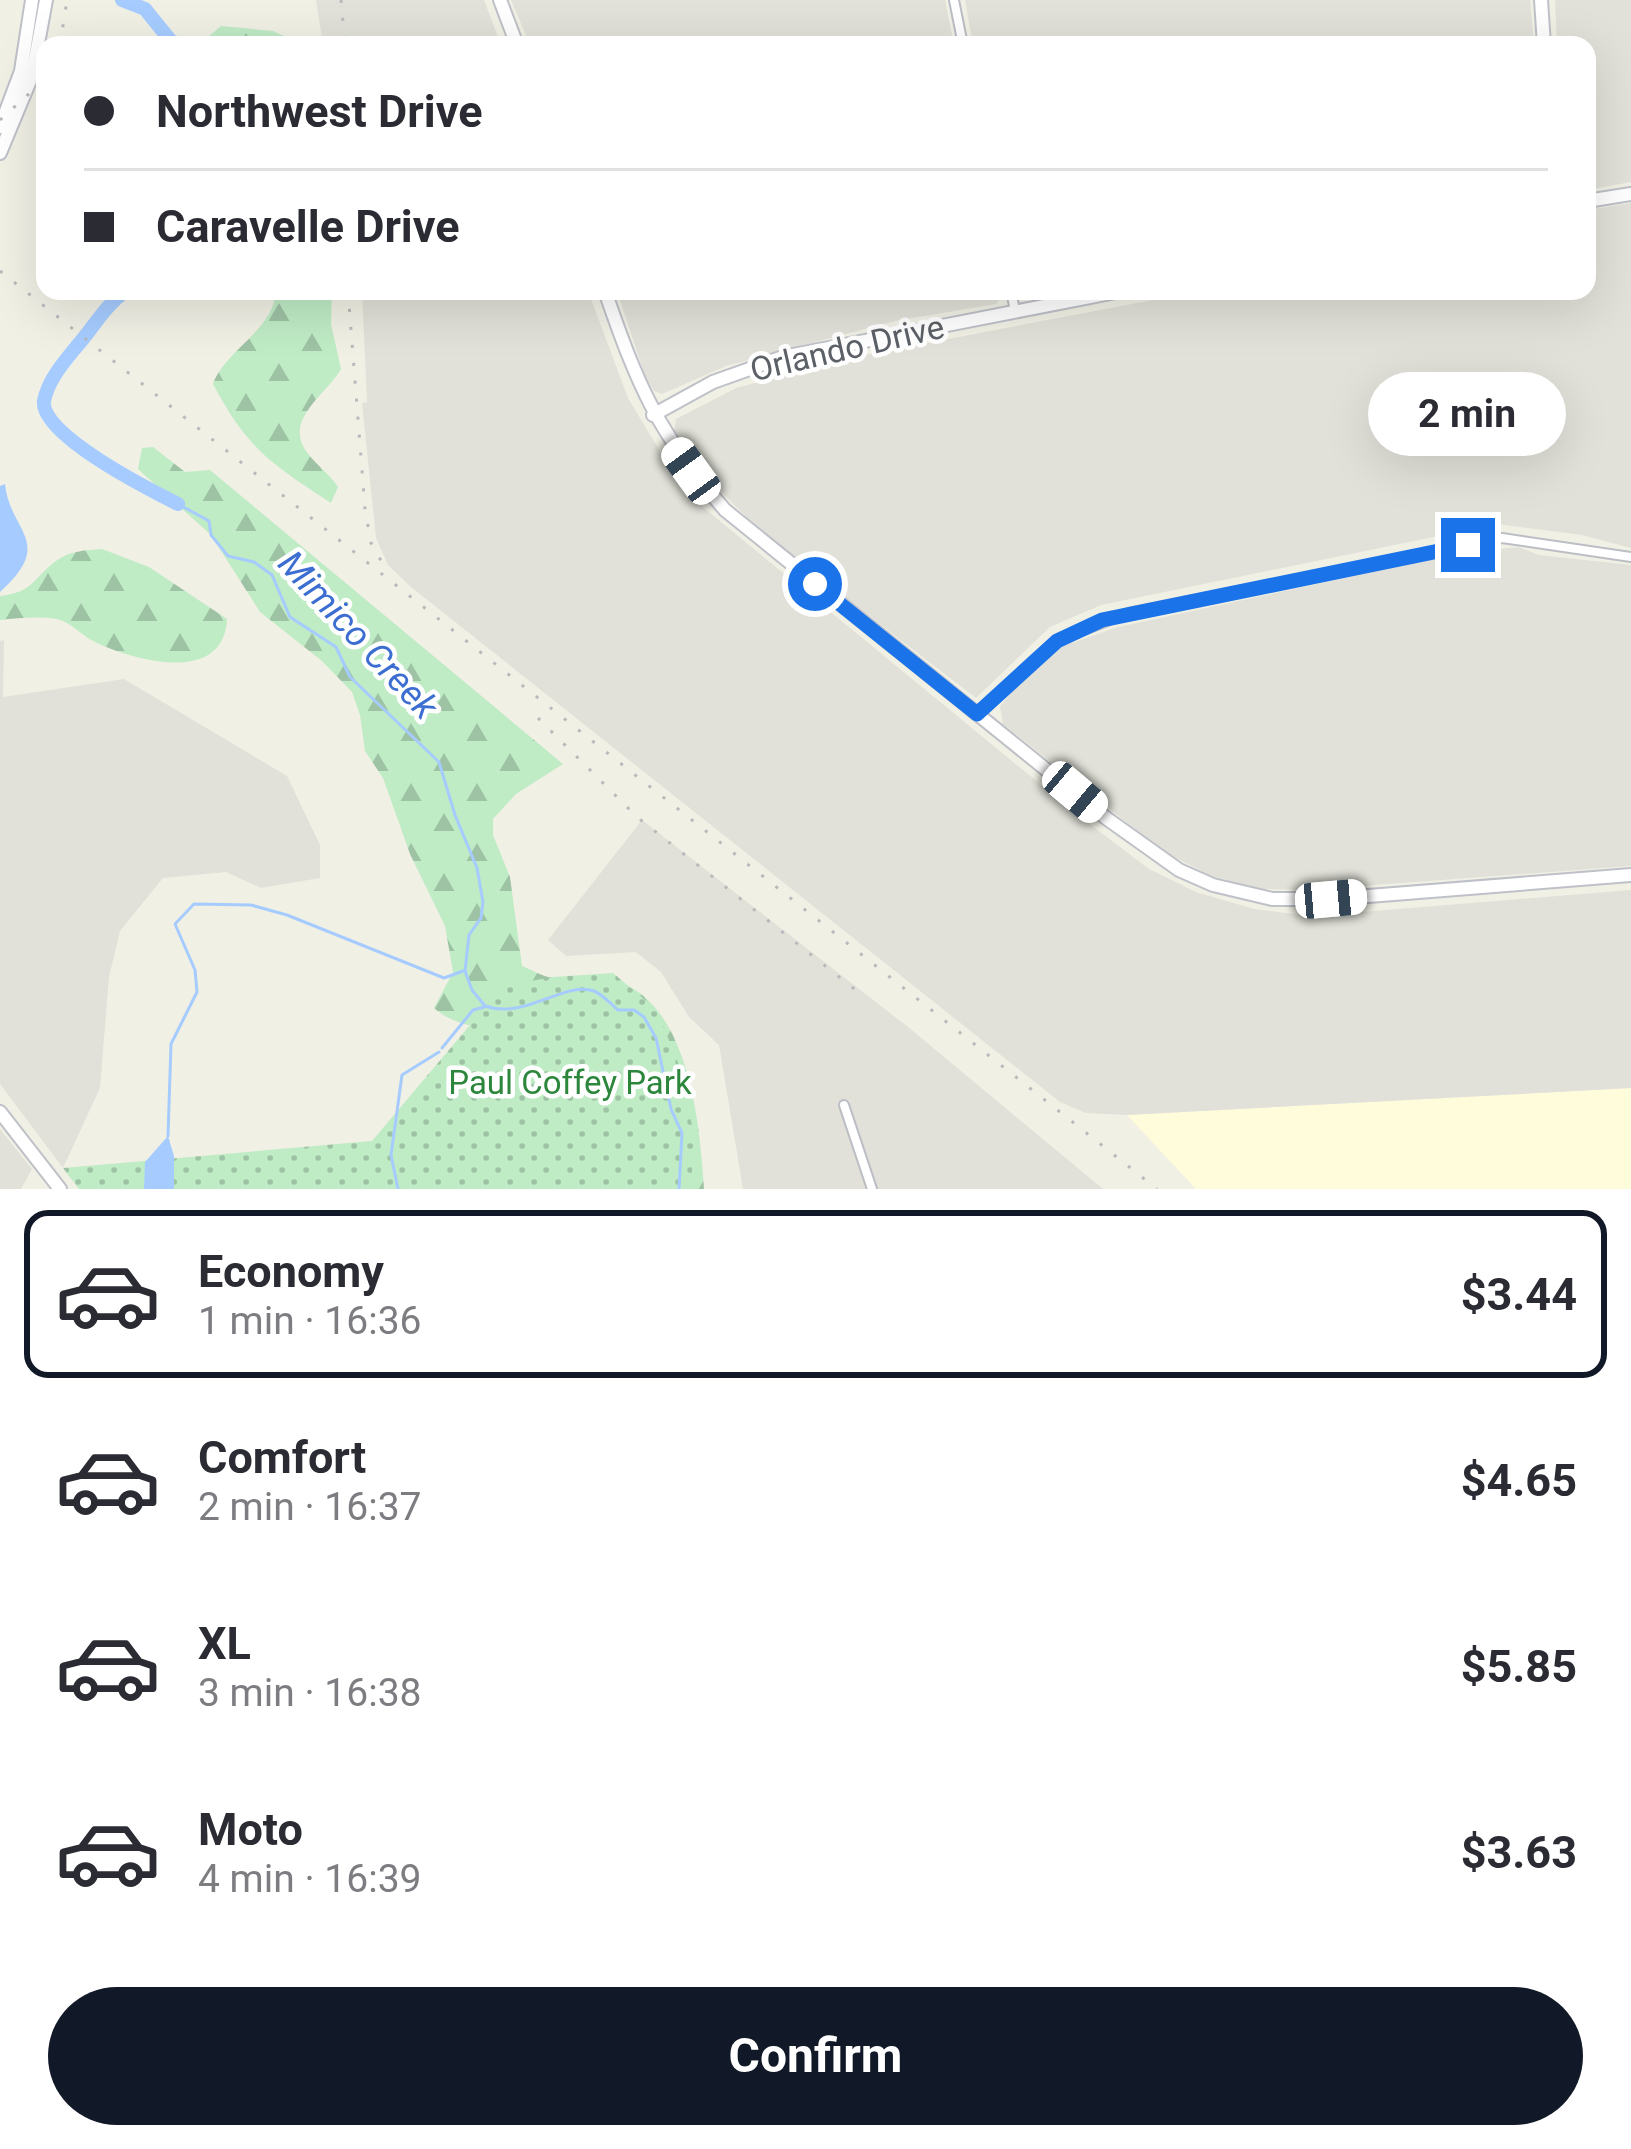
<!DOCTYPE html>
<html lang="en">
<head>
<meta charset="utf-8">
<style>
  body { margin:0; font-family:Roboto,sans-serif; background:#f2f2f3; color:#2b2b33; height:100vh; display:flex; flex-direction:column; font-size:45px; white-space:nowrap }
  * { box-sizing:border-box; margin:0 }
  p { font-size:39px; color:#7c7c81 }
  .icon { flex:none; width:66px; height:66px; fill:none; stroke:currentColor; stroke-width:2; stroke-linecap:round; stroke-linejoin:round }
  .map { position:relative; height:1189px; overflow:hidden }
  .drawer { display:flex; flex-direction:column; background:#fff; flex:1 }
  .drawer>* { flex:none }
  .hud { position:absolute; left:36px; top:36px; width:1560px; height:264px; border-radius:24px; box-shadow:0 12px 48px #0002; display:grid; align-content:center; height:264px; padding:0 48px; background:#fff }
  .end { position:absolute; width:54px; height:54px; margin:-27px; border:15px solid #1a73e8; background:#fff; box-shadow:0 0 0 6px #fff }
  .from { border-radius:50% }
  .bubble { position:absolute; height:84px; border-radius:42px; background:#fff; box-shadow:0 12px 48px #0002; font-size:39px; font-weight:700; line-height:84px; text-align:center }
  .car { position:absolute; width:36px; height:72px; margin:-36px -18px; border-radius:15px; box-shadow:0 0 9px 3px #0007; background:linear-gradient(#fff 24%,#345 0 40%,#fff 0 76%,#345 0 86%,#fff 0) }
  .hud b { display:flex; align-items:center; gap:42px; height:114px; font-size:45px }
  .hud b+b { border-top:3px solid #e1e1e2 }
  .hud i { width:30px; height:30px; background:#2b2b33 }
  ul { padding:21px 0 0; list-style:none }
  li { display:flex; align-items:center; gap:36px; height:168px; margin:0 24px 18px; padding:0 24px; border:6px solid transparent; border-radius:24px }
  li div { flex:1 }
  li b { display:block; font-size:45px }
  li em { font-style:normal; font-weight:700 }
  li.current { border-color:#111827 }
  li>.icon { width:108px; height:108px; stroke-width:1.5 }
  .primary-button { display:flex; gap:24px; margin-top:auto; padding:24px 48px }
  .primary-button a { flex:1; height:138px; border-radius:72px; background:#111827; color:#fff; font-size:48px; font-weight:700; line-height:138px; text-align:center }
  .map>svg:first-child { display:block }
</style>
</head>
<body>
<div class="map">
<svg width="1631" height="1189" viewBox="0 0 1631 1189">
  <defs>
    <pattern id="forest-firs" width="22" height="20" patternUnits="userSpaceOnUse" patternTransform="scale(3)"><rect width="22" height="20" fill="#bfebc5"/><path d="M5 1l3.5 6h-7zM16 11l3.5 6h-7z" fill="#9ec2a4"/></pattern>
    <pattern id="park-dots" width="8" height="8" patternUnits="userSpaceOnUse" patternTransform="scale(3)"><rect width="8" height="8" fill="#bfebc5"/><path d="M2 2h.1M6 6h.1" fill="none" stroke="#9ec2a4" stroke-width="1.8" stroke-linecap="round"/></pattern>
  </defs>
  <rect width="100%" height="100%" fill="#f1f0e5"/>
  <!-- commercial -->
  <path fill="#fffcdb" d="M1631,1088V1189H1196L1127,1115Z"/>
  <!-- industrial -->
  <path fill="#e1e1d9" d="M316,0H484L501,45H323Z
    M511,0H945L954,45H530Z
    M965,0H1530L1534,45H973Z
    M1555,0H1631V182L1587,190V45H1557Z
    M1631,203V548L1582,535L1497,524L1101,605L1050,627L976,698L769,539L714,485L674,430L676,419L736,388L849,358L1200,291H1587V210Z
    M362,291H588L628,398L661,453L704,508L1079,816L1149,869L1196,892L1254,909L1313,916L1631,890V1088L1127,1115L1086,1113L1060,1102L411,587L388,565L376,538L362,403L367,402Z
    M617,291H1002L1003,295L996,304L895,321L726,366L662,394L654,391L645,376Z
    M1518,547L1539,555L1631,565V866L1307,890L1260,889L1209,875L1161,850L1003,724L1000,706L1026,676L1063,646L1118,627L1466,552Z
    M4,640L3,697L124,679L287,776L320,845V878L261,888L226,872L163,878L120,931L109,977L100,1088L63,1168L0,1084V641Z
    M642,820L908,1027L1103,1189H743L719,1045L689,1017L661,972L636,952L566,956L548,940Z
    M0,1129L32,1169L21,1189H0Z"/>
  <!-- forest -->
  <path fill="url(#forest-firs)" d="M221,26L273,31L304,45H211L208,37Z
    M275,291H332L331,324L341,369C326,395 284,419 306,451C315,464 329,473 338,487L331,503C271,463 248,450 213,384C224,351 277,327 275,291Z
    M153,447L185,472L210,470L563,764L516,794L493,819V835L510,877L522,966C530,969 540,975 548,977C573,980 597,972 622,983C690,1011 700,1125 704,1189H662L534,1034C500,1029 460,1031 434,1008L453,972L445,926L410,854L383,778L365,751L360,715L352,692L322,661L260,612L211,535L138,469L142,448Z
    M102,549L149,567L227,619C224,684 138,662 97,643C83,637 71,622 57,619C40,616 17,618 0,620V596C34,592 32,579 56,561C69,551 86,550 102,549Z"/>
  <!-- park -->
  <path fill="url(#park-dots)" d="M613,973L657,1010L680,1068L694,1135L691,1189H79L63,1168L372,1141L503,986L553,977Z"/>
  <!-- water -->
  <path fill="#a6ccff" d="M5,484C10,533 56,541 0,592V486Z
    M168,1136L174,1156V1189H144L145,1162Z"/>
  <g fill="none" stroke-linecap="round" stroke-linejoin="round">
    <!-- stream -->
    <path stroke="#a6ccff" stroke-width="3" d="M178,504L209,521L211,535L228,556L254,562L272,575L290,617L336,647L350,677L439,762L455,815L477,868L483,902L481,918L469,935L465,971L472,990L485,1006C525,1020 564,981 594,991C602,994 612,1005 618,1010H634L644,1017L656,1038L671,1109L682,1133L679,1189
      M442,1048L473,1010L484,1007
      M168,1136L171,1044L197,992L195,970L175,924L194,904L251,905L287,915L444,978L463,971
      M398,1189L391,1155L402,1075L439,1052"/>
    <!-- river -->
    <path stroke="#a6ccff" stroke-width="14" d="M122,0L145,9L170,40L178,45
      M126,291C105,305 94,327 77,346C64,362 48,380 44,401C39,434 150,490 178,504"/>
    <defs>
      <path id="street" d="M954,0L963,45
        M1011,291L1015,311
        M977,714L1056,641L1128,613L1502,538L1631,557
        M844,1105L872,1189"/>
      <path id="secondary" d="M500,0L517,45
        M1541,0L1544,45
        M0,127L21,71L32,0
        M0,153L32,76L46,0
        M1587,201L1631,194
        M605,291C638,387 658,433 725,510L1106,818L1179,870L1213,885L1272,899H1331L1631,875
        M653,415L713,382L783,357L1121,291
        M0,1112L60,1189"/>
    </defs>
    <!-- street casing -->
    <use href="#street" stroke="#bcbec5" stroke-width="12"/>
    <!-- secondary casing -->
    <use href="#secondary" stroke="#bfc1c9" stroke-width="16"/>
    <!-- street -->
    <use href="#street" stroke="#fff" stroke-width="8"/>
    <!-- secondary -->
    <use href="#secondary" stroke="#fff" stroke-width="12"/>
    <!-- rail -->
    <path stroke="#b8b9ba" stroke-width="3" stroke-dasharray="3 15" stroke-linecap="butt" d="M341,0L345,45
      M60,45L67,0
      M0,120L30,93L45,67
      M0,271L1157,1189
      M348,291L365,509L371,543L388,573
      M538,718L637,817L857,991"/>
  </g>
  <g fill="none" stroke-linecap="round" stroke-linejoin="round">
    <!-- route -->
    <path stroke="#1a73e8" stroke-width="15" d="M815,584L977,714L1057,641L1102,620L1468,545"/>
  </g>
  <g text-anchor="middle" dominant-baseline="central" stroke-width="9" stroke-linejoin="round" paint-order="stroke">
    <!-- street labels -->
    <g font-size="33" fill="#5c6067" stroke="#fff">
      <text transform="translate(847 348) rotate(-13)">Orlando Drive</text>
    </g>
    <!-- park labels -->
    <g font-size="33" fill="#2c873d" stroke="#fff">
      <text x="570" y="1082">Paul Coffey Park</text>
    </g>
    <!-- water labels -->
    <g font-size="36" font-style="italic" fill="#3b6ed0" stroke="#fff">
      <text transform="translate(358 635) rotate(47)">Mimico Creek</text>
    </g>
  </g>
</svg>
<i class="end from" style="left:815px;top:584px"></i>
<i class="end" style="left:1468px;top:545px"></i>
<div class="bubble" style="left:1368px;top:372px;width:198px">2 min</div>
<i class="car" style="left:691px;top:471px;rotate:324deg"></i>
<i class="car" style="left:1075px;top:792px;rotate:130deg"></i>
<i class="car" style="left:1331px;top:899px;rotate:85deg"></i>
<div class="hud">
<b><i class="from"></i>Northwest Drive</b>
<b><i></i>Caravelle Drive</b>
</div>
</div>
<section class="drawer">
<ul>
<li class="current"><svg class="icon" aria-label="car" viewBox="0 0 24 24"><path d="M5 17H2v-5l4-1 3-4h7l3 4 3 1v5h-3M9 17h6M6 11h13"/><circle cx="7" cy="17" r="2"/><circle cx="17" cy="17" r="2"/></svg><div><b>Economy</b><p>1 min · 16:36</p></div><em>$3.44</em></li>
<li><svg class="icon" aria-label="car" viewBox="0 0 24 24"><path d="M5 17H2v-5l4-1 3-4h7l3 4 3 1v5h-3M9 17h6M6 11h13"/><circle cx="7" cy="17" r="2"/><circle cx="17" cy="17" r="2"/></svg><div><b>Comfort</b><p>2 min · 16:37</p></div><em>$4.65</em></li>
<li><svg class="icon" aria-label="car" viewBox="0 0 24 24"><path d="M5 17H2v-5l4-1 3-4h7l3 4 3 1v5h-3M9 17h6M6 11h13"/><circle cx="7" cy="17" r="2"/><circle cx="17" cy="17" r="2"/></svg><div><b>XL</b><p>3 min · 16:38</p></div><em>$5.85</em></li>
<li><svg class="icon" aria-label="car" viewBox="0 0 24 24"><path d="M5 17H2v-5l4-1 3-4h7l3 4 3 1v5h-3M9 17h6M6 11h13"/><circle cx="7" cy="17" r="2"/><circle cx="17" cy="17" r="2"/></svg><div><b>Moto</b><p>4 min · 16:39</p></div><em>$3.63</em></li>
</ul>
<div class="primary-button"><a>Confirm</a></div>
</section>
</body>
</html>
